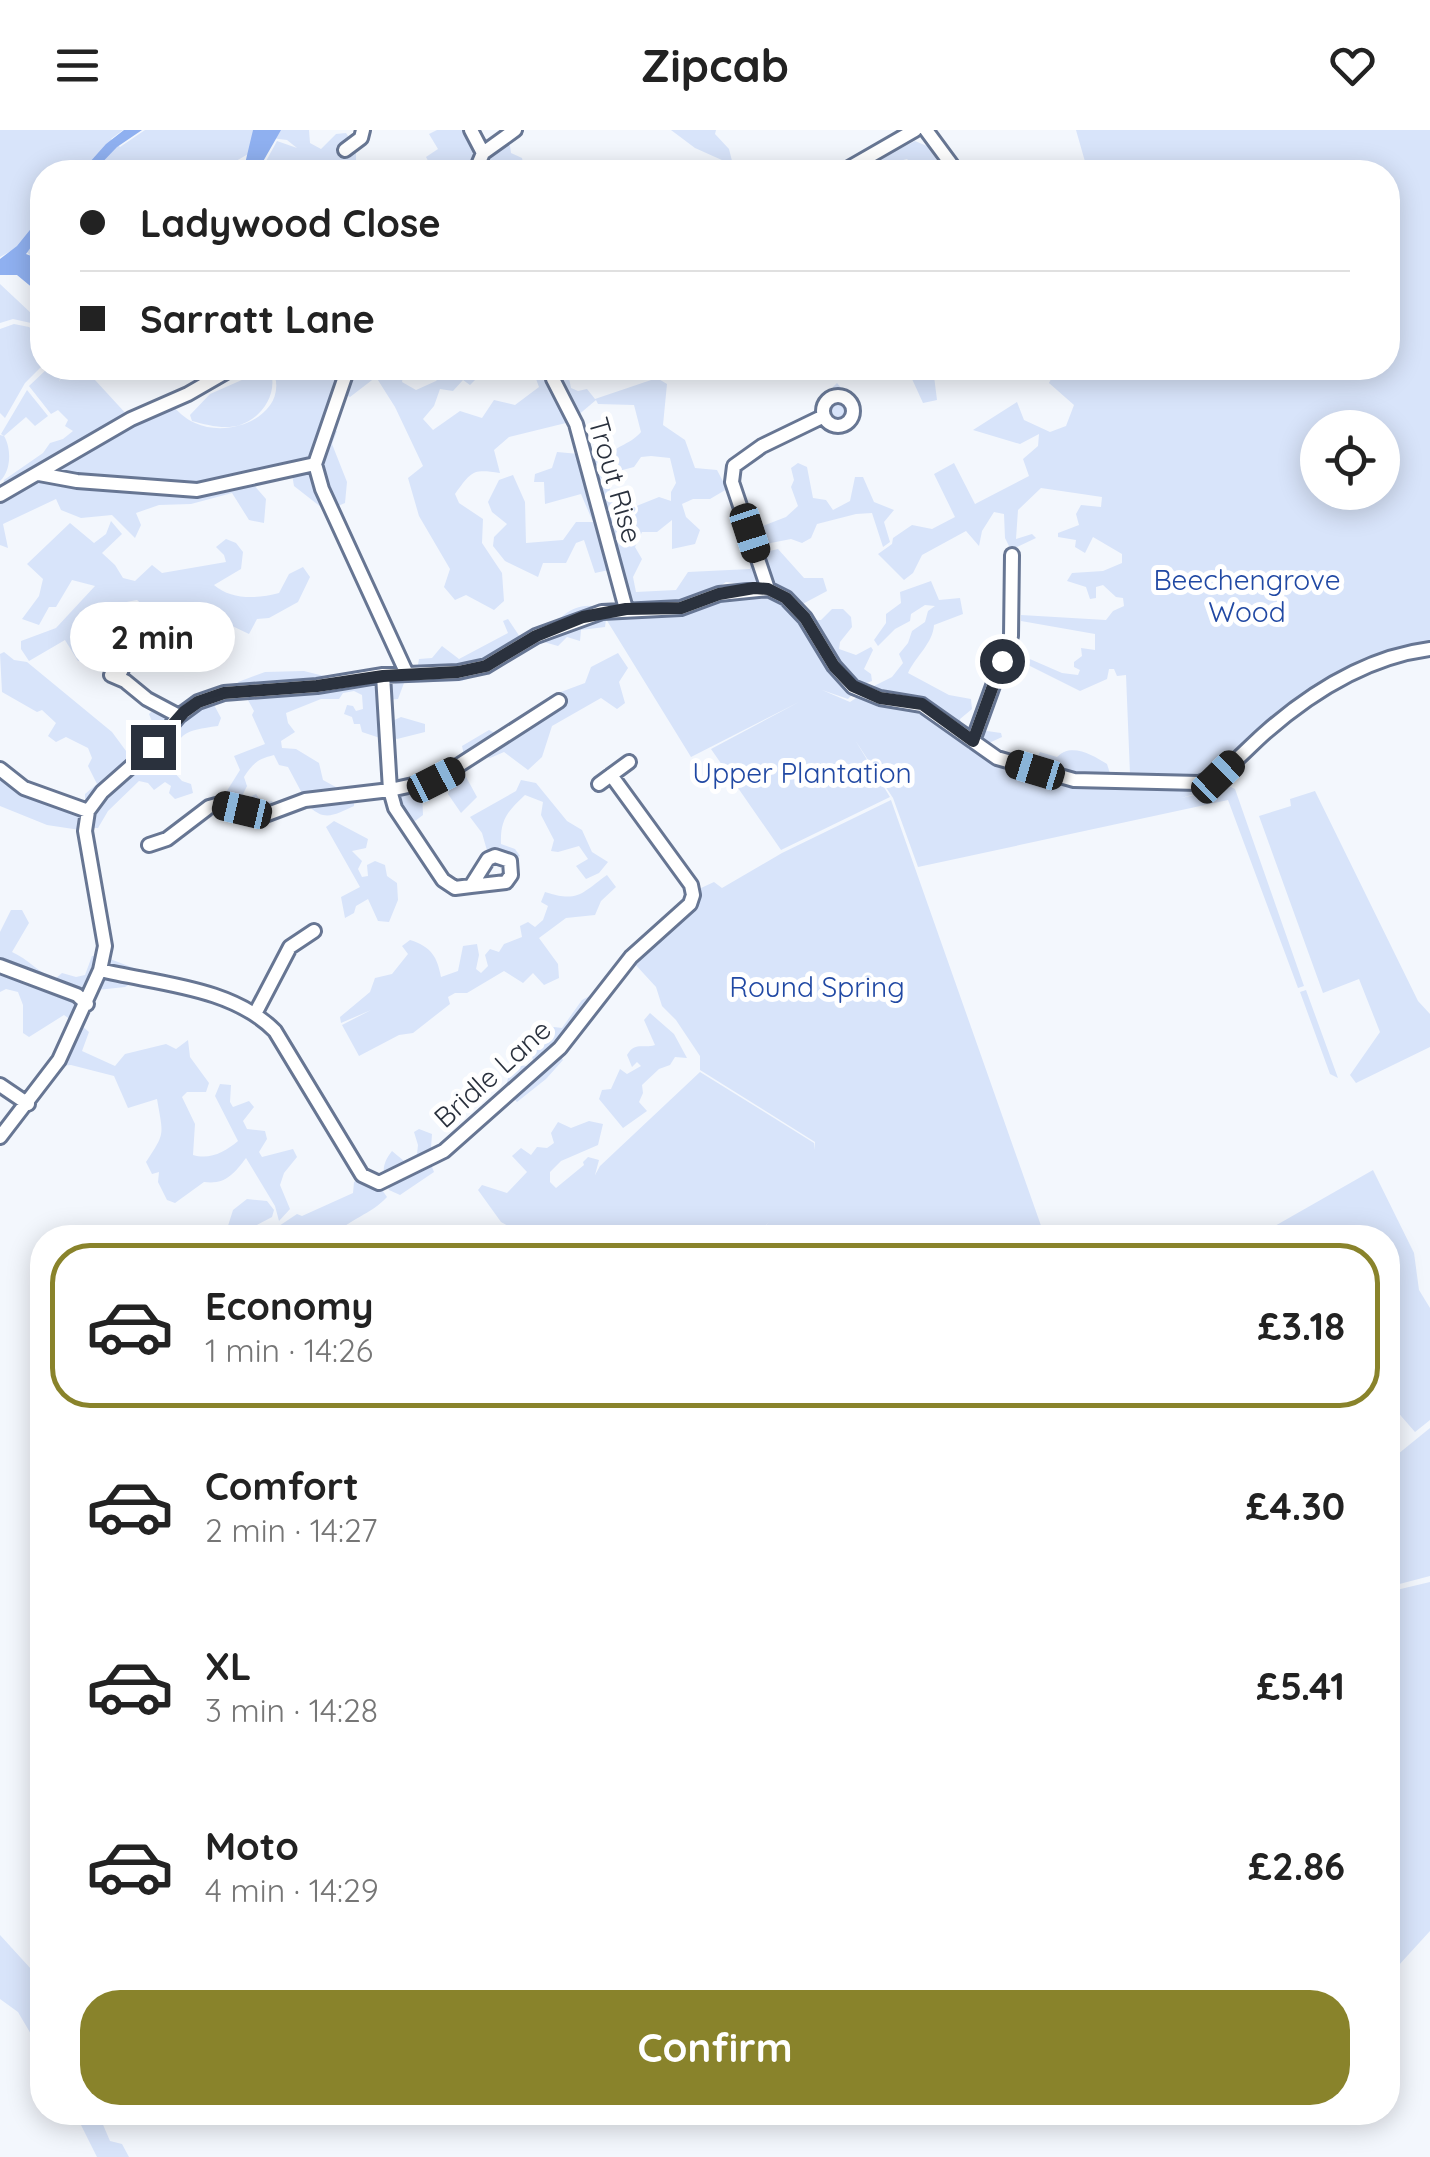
<!DOCTYPE html>
<html lang="en">
<head>
<meta charset="utf-8">
<style>
  body { margin:0; font-family:Quicksand,sans-serif; background:#f6f6f6; color:#222; height:100vh; display:flex; flex-direction:column; font-size:38px; white-space:nowrap }
  * { box-sizing:border-box; margin:0 }
  p { font-size:32px; color:#767676 }
  .icon { flex:none; width:55px; height:55px; fill:none; stroke:currentColor; stroke-width:2; stroke-linecap:round; stroke-linejoin:round }
  .map { position:relative; flex:1; overflow:hidden }
  .sheet { position:absolute; left:30px; top:1095px; width:1370px; height:900px; display:flex; flex-direction:column; background:#fff; border-radius:40px; box-shadow:0 5px 25px #0003 }
  .sheet>* { flex:none }
  .hud { position:absolute; left:30px; top:30px; width:1370px; height:220px; border-radius:40px; box-shadow:0 5px 25px #0003; display:grid; align-content:center; height:220px; padding:0 50px; background:#fff }
  .fabs { position:absolute; left:1300px; top:280px; display:grid; gap:20px }
  .fabs a { display:grid; place-items:center; width:100px; height:100px; border-radius:50%; background:#fff; box-shadow:0 5px 25px #0003; font-size:50px }
  .end { position:absolute; width:45px; height:45px; margin:-22px; border:12px solid #2a313d; background:#fff; box-shadow:0 0 0 5px #fff }
  .from { border-radius:50% }
  .bubble { position:absolute; height:70px; border-radius:35px; background:#fff; box-shadow:0 5px 25px #0003; font-size:32px; font-weight:800; line-height:70px; text-align:center }
  .car { position:absolute; width:30px; height:60px; margin:-30px -15px; border-radius:12px; box-shadow:0 0 8px 2px #0007; background:linear-gradient(#222 24%,#8ab4d8 0 40%,#222 0 76%,#8ab4d8 0 86%,#222 0) }
  .hud b { display:flex; align-items:center; gap:35px; height:95px; font-size:38px }
  .hud b+b { border-top:2px solid #e0e0e0 }
  .hud i { width:25px; height:25px; background:#222 }
  ul { padding:18px 0 0; list-style:none }
  li { display:flex; align-items:center; gap:30px; height:165px; margin:0 20px 15px; padding:0 30px; border:5px solid transparent; border-radius:40px }
  li div { flex:1 }
  li b { display:block; font-size:38px }
  li em { font-style:normal; font-weight:800 }
  li.selected { border-color:#89832b }
  li>.icon { width:90px; height:90px; stroke-width:1.5 }
  .button { display:flex; gap:20px; margin-top:auto; padding:20px 50px }
  .button a { flex:1; height:115px; border-radius:40px; background:#89832b; color:#fff; font-size:40px; font-weight:800; line-height:115px; text-align:center }
  header { display:flex; justify-content:space-between; align-items:center; height:130px; padding:0 50px; background:#fff; font-size:45px; font-weight:800 }
  .map>svg:first-child { display:block }
</style>
</head>
<body>
<header><svg class="icon" aria-label="menu" viewBox="0 0 24 24"><path d="M4 6h16M4 12h16M4 18h16"/></svg>Zipcab<svg class="icon" aria-label="heart" viewBox="0 0 24 24"><path d="M12 20l-8-8c-3-5 5-10 8-4 3-6 11-1 8 4z"/></svg></header>
<div class="map">
<svg width="1430" height="2027" viewBox="0 0 1430 2027">
  <rect width="100%" height="100%" fill="#f3f7fd"/>
  <!-- green -->
  <path fill="#d8e4fa" fill-rule="evenodd" d="M0,0H123L111,9L120,17L145,0H253L250,23L236,31L233,37L202,42H42V140L32,139L30,125L20,116L0,127Z
    M270,0H309L310,13L321,19L336,4L346,3L356,17V42H340L332,36L322,34C309,44 301,43 287,34L273,42H260L277,11L297,18L287,10L271,8Z
    M437,0H469L487,9L486,24L509,9L511,23L522,28L524,38L521,40L525,42H434L426,27L438,19L429,4Z
    M671,0H716L715,4L729,19L733,35L695,18Z
    M1076,0H1430V516L1381,527L1277,594L1216,643L1184,659L1206,661L1181,668L1231,657L1235,659L1304,856L1298,858L1228,670L918,737L893,668L855,610L890,667L781,720L711,619L799,572L691,627L606,489L605,497L581,500L580,511L567,507L558,516L544,512L527,521L516,514L492,527L463,535L472,547L462,551L404,553L398,569L387,570L386,555L394,554L417,540L419,529L432,528L442,516L459,529L508,503L503,491L508,489L520,507L536,500L544,511L543,505C561,486 577,468 604,479L766,464L784,473L803,490H821L832,479H843L851,487L852,497L840,512L839,519L856,525L871,517L873,520L864,539L871,544L872,551L861,555L848,569L822,560L850,572L859,566L877,572L872,557L892,547L903,533L899,524L908,513L912,501L925,492L928,481L935,476L925,475L911,484L910,491L895,499L878,516L874,510L886,493V484L901,473L900,462L931,451L939,470L960,468L963,484L934,495C933,513 916,526 908,543L949,565L971,569L972,579L960,589L963,601L971,606L980,600L1001,603L1002,607L976,619L954,602C977,624 998,635 1028,645L1040,622L1057,627C1071,612 1093,625 1107,634L1114,656L1154,646L1130,644L1126,545L1117,546L1114,539H1109L1107,549L1080,561L1012,527L1014,522L1062,543L1078,545L1080,540L1074,537V532L1082,526L1081,518L1095,520V504L1021,491V485L1106,490L1113,481L1124,476L1123,468L1116,467L1103,455L1096,457V468L1090,469L1086,457L1067,451L1072,443L1103,441L1122,433V424L1093,407L1085,423L1075,417L1076,410L1058,407V403L1079,395L1076,384L1081,375L1101,377L1102,367L1041,358L1018,380L1016,409L1032,404L1036,408L1011,420L1005,408L1004,384L994,382L982,401L979,416L966,401L922,425L913,443L904,450L878,424L892,414L893,408L912,395L932,399L955,387L934,344L954,333L975,374L1029,346L1023,329L1038,316L1039,304L1020,314L973,300L1017,272L1024,290L1050,302L1066,296L1074,275L1049,253L1053,245L1068,248L1081,238H1388V42H1088ZM1318,298H1382V362H1318Z
    M915,11L934,19L951,42H920L907,29L892,33L896,42H794L796,40C850,44 867,36 915,11Z
    M0,154L32,184L40,195L13,189L0,193Z
    M14,194L29,197L42,208V236L25,253L5,288L0,283V199Z
    M48,238L63,240L59,252L65,241L62,238H84L129,287L1,368L4,350L43,323L50,313L63,309L73,301L65,296L68,290L58,280L51,284L29,256Z
    M269,238C280,260 263,288 240,295C225,300 207,295 192,291L190,285L210,264Z
    M272,238H342L331,267L341,279L339,289L326,283L322,296L337,301L332,314L347,352L345,373L326,381L294,356L290,333L253,354L266,369L264,393L249,390L232,363L191,374L159,375L136,383L141,395L135,408L112,385L81,388L61,380L56,369L3,394L8,418L0,415V371L169,273C177,280 185,289 195,293C232,310 293,283 272,238Z
    M351,238H404L402,252L416,260L436,251L448,238H480L474,240L475,250L470,255L463,250L453,261L440,259L434,276L423,289L433,300L460,281L482,288L494,270L515,275L539,257L532,238H567L571,258L578,261L587,259L595,269L657,248L667,254L663,295L685,310L695,338L717,340L727,359L710,369H693L682,374L686,387L700,400L695,414L672,419V390L657,402H642L635,417L642,429L633,447L636,462L676,460L688,442L750,439L753,425L778,419L804,448H823L827,461L797,477L761,456L726,452L703,467L681,473L631,476L618,438L595,443L584,410L576,413L566,433H543L538,447L505,431L493,416L494,407L507,394L492,382L488,372L499,350L513,345L525,372L526,413L563,410L576,392H593L581,364L545,374L544,352H534L535,344L552,338L557,322L590,325L604,331C614,315 629,316 641,302L634,275L598,274L596,270L570,292L509,307L494,320L500,343C472,339 472,341 455,364L459,373L483,389L482,413L502,443L504,471L494,480L466,465L455,470L444,457L450,439L419,386L408,348L423,336L395,277L376,247L350,267L341,262ZM651,326L670,328L676,353L671,362V371L659,367L629,379L613,375L607,344L634,337L641,327Z
    M907,238H933L937,270L923,273Z
    M837,253L850,268L858,270L859,282L840,294L834,292L825,281L828,274L835,269L833,257Z
    M27,260L48,286L35,296L26,287L4,306C11,317 12,340 0,351V305L4,306L1,304Z
    M798,333L807,337L813,368L826,370L833,380L850,371L855,347H863L874,372L894,380L884,392L890,412L883,417L872,383L856,384L817,394L811,408L802,413L791,409L751,417L747,402L786,387L798,376L791,357L794,350L791,338Z
    M111,391L122,404L102,423L115,435L123,448L135,451L152,435L162,443L226,432L224,425L216,417L226,409L236,413L243,422L241,439L214,455C231,470 257,469 279,463L289,444L303,437L310,447L298,472L269,488L257,489L249,504L226,493L197,517L146,490L143,484L146,478L137,470C112,474 92,483 74,501L91,518L90,528L78,531L65,510L29,531L21,519V511L56,498L95,456L72,450L56,477H49L39,495L22,489L39,466L43,449L27,434L70,393L94,413L106,404Z
    M4,522L14,530L27,532L112,602L132,629L165,603L155,599L149,584L154,579L173,587L212,571L221,588L218,596C182,601 175,603 173,641L182,651L191,654L193,663L175,669L169,663L171,656L165,652L154,660L148,653L139,651L108,681L98,698H90L95,667L85,673V664L97,654L88,636L92,628L88,618L66,607L56,612L48,606L56,593L42,580L37,582L2,562L0,524Z
    M618,523L628,538L619,552L625,573L617,579L601,568L552,596L542,627L528,640L504,622L490,628L476,624L465,630L462,616L489,600L501,606L550,566L585,553L591,537Z
    M304,541L324,546L355,541L362,552L380,559L383,609L362,602L360,594H354L352,587L344,584L347,575L353,576L356,581L363,579L362,565L354,561L343,563L339,569H321L286,583L288,593L295,602L281,611L282,618L296,619L319,633L323,650L354,667V676C336,684 325,692 310,677L311,667H304L288,637L279,635L274,625C258,629 253,633 244,647L247,656L243,664L245,669L256,664L262,673L272,671L275,679L238,677L237,671L220,672L240,640L234,626L265,614L252,585L254,581L238,552L265,542Z
    M401,587L425,594V602L397,609L388,604V593Z
    M0,643L84,684L80,700L47,695L0,676Z
    M465,645L477,667L461,683L448,664L454,648Z
    M521,650L536,653L567,691L582,700L592,722L608,732L599,743L586,749L576,736L588,729L579,716L558,722L551,721L554,710L541,685L543,672L525,665C508,681 500,689 501,714L515,719L520,726L512,731L488,724L482,703L470,687L516,661Z
    M416,658L422,661L423,685L415,691L407,688L398,671L404,661Z
    M1315,661L1418,871L1430,884V917L1356,953L1350,945L1380,902L1359,849L1323,863L1259,686L1291,676L1290,669Z
    M891,670L1045,1107H755L770,1091L754,1107H519L523,1104L501,1092L478,1060L482,1055L507,1063L527,1042L512,1026L521,1018L531,1025L537,1017L547,1018L554,1013L551,1003L558,992L571,998L589,991L603,994L598,1015L561,1031L550,1042V1052L556,1058L584,1035L583,1032L588,1027L599,1030L595,1045L600,1036L700,942L814,1013V1020L815,1012L700,940V926L676,890L662,876L656,857L633,832L698,765L701,758L714,752L722,758L782,723Z
    M334,691L368,709L366,718L352,721L362,731L358,739L362,747L368,746L367,735L375,731L385,735L387,746L397,753L398,770L389,792L378,791L368,769L356,776L354,783L345,788L341,767L360,757L326,697Z
    M607,745L616,757L601,771L595,785L566,788L539,808L558,834L559,848L544,855L533,843L523,853L504,841L467,863H455L448,867L450,874L413,903L399,905L359,926L342,895L371,880L341,893L340,887L370,862L375,848L392,844L408,824L402,816L410,810C432,817 437,827 441,847L458,841L463,816L477,814L479,825L476,839L481,843L488,836L485,825L490,819L499,822L504,814L522,807L520,796L528,792L535,797L543,790L548,776L541,772L545,762C578,773 582,763 607,745Z
    M11,780H22L29,793L12,822C28,829 39,843 55,849L62,843L76,847L85,845L92,826H99L103,844L110,829L139,840L137,850L125,857L79,862L82,878L75,893L64,885L29,907L23,903V875L18,862L6,859L0,862V802Z
    M1306,860L1338,948L1330,944L1300,862Z
    M595,863L555,917L563,930L546,949L517,972L505,959L509,945L522,935L529,937L533,932L532,923L545,913L546,903L554,897L562,898L582,870Z
    M650,883L674,904L687,928L675,927L670,935L659,939L642,955L643,963L639,972L647,981L623,998L599,969L602,960L611,959L620,939L627,944L641,936L637,932L632,937L627,925C635,911 643,919 655,915L644,890Z
    M75,896H82L89,902L82,921L115,936L125,924L166,914L176,919L188,910L190,927L209,953L206,962H187L182,967L195,994L193,1025C210,1030 225,1022 238,1011L215,966L220,954L231,955L230,972L233,977L249,971L254,977L243,991L247,999L265,1001L267,1009L259,1022L262,1027L293,1019L297,1027L284,1043L280,1055L290,1079L279,1091L275,1076L246,1028C234,1044 225,1055 204,1052L175,1073L167,1070L158,1052L159,1042L152,1044L146,1032C166,1002 163,1005 157,969L128,978L114,946L71,935L59,936Z
    M419,999L432,1004L430,1032L434,1042L400,1065L389,1060C382,1044 381,1035 392,1021L404,1031L417,1024L418,1015L414,1002Z
    M1373,1040L1414,1123L1419,1160L1430,1178V1290L1415,1302L1388,1271V1108H1254Z
    M358,1049L380,1057L387,1067C372,1084 348,1089 333,1107L270,1108L277,1103L283,1107L287,1105L279,1096L297,1084L302,1086L353,1063L354,1052Z
    M247,1069L267,1071L274,1080L272,1087L234,1107L227,1099L233,1080Z
    M1388,1294L1391,1300L1390,1320L1398,1324L1430,1298V1446L1388,1457Z
    M1430,1452V1801L1388,1847V1462Z
    M0,1805L42,1851V1923L18,1882L0,1869Z
    M75,1983H98L110,2011L122,2014L129,2027H97Z"/>
  <!-- water -->
  <path fill="#8fb0f0" d="M124,0H142L117,17L93,42H81L106,14Z
    M253,0H281L257,42H216L244,38Z
    M42,85V102L26,124L42,130L40,164L17,145H0V129L17,116Z"/>
  <g fill="none" stroke-linecap="round" stroke-linejoin="round">
    <defs>
      <path id="minor" d="M471,0L483,23L475,42
        M926,0L957,42
        M345,20L361,8L363,0
        M483,23L515,0
        M842,42L915,0
        M348,238L315,334L322,359L407,544
        M553,238V249L576,294L626,479
        M995,238L1004,240L1008,238
        M823 281a15 15 0 1 1 30 0a15 15 0 1 1-30 0Z
        M39,344L77,351L197,360L315,334
        M0,365L131,289L188,264L233,238
        M768,459L732,352L734,336L762,316L824,286
        M111,545L125,551L147,569L179,586
        M383,545L390,660L395,678L443,750L455,758L471,756L488,729L495,726L510,731L511,745L506,752L471,756
        M118,548L127,528
        M973,611L1011,506L1012,425
        M0,639L24,658L88,681
        M599,654L629,632
        M149,715L167,709L209,677L220,674L265,685L305,670L390,660L436,650L559,571
        M0,836L77,865L87,874
        M100,840C158,854 232,857 275,901L362,1045L379,1053L444,1021L560,918L631,827L690,774L693,765L691,755L611,645
        M256,882L290,817L314,801
        M0,955L28,974
        M0,1007L59,930L100,840L105,816L85,701L88,681L102,662L153,617L179,586L198,572L224,563L317,556L383,545L458,542L486,536L536,506L602,482L681,478L719,464L768,459L786,468L805,488L834,536L853,557L880,568L922,575L997,628L1074,650L1199,653C1227,644 1244,621 1266,602C1313,561 1367,527 1430,519"/>
    </defs>
    <!-- minor casing -->
    <use href="#minor" stroke="#677693" stroke-width="18"/>
    <!-- minor -->
    <use href="#minor" stroke="#fff" stroke-width="12"/>
  </g>
  <g fill="none" stroke-linecap="round" stroke-linejoin="round">
    <!-- route -->
    <path stroke="#2a313d" stroke-width="12" d="M153,617L184,582L198,572L224,563L317,556L383,546L458,542L486,536L536,506L583,487L626,479L681,478L719,464L754,458L768,459L786,468L805,488L834,536L853,556L880,568L922,574L973,611L1002,531"/>
  </g>
  <g text-anchor="middle" dominant-baseline="central" stroke-width="10" stroke-linejoin="round" paint-order="stroke">
    <!-- street labels -->
    <g font-size="28" fill="#2a313d" stroke="#fff">
      <text transform="translate(616 350) rotate(74)">Trout Rise</text>
      <text transform="translate(492 943) rotate(-42)">Bridle Lane</text>
    </g>
    <!-- park labels -->
    <g font-size="28" fill="#2048a3" stroke="#fff">
      <text x="1247" y="449">Beechengrove<tspan x="1247" dy="32">Wood</tspan></text>
      <text x="802" y="642">Upper Plantation</text>
      <text x="817" y="856">Round Spring</text>
    </g>
  </g>
</svg>
<div class="fabs">
<a><svg class="icon" aria-label="locate" viewBox="0 0 24 24"><circle cx="12" cy="12" r="6"/><path d="M12 2v4M12 18v4M2 12h4M18 12h4"/></svg></a>
</div>
<i class="end from" style="left:1002px;top:531px"></i>
<i class="end" style="left:153px;top:617px"></i>
<div class="bubble" style="left:70px;top:472px;width:165px">2 min</div>
<i class="car" style="left:750px;top:403px;rotate:162deg"></i>
<i class="car" style="left:1035px;top:640px;rotate:287deg"></i>
<i class="car" style="left:1218px;top:647px;rotate:46deg"></i>
<i class="car" style="left:436px;top:650px;rotate:63deg"></i>
<i class="car" style="left:242px;top:680px;rotate:283deg"></i>
<div class="hud">
<b><i class="from"></i>Ladywood Close</b>
<b><i></i>Sarratt Lane</b>
</div>
<section class="sheet">
<ul>
<li class="selected"><svg class="icon" aria-label="car" viewBox="0 0 24 24"><path d="M5 17H2v-5l4-1 3-4h7l3 4 3 1v5h-3M9 17h6M6 11h13"/><circle cx="7" cy="17" r="2"/><circle cx="17" cy="17" r="2"/></svg><div><b>Economy</b><p>1 min · 14:26</p></div><em>£3.18</em></li>
<li><svg class="icon" aria-label="car" viewBox="0 0 24 24"><path d="M5 17H2v-5l4-1 3-4h7l3 4 3 1v5h-3M9 17h6M6 11h13"/><circle cx="7" cy="17" r="2"/><circle cx="17" cy="17" r="2"/></svg><div><b>Comfort</b><p>2 min · 14:27</p></div><em>£4.30</em></li>
<li><svg class="icon" aria-label="car" viewBox="0 0 24 24"><path d="M5 17H2v-5l4-1 3-4h7l3 4 3 1v5h-3M9 17h6M6 11h13"/><circle cx="7" cy="17" r="2"/><circle cx="17" cy="17" r="2"/></svg><div><b>XL</b><p>3 min · 14:28</p></div><em>£5.41</em></li>
<li><svg class="icon" aria-label="car" viewBox="0 0 24 24"><path d="M5 17H2v-5l4-1 3-4h7l3 4 3 1v5h-3M9 17h6M6 11h13"/><circle cx="7" cy="17" r="2"/><circle cx="17" cy="17" r="2"/></svg><div><b>Moto</b><p>4 min · 14:29</p></div><em>£2.86</em></li>
</ul>
<div class="button"><a>Confirm</a></div>
</section>
</div>
</body>
</html>
